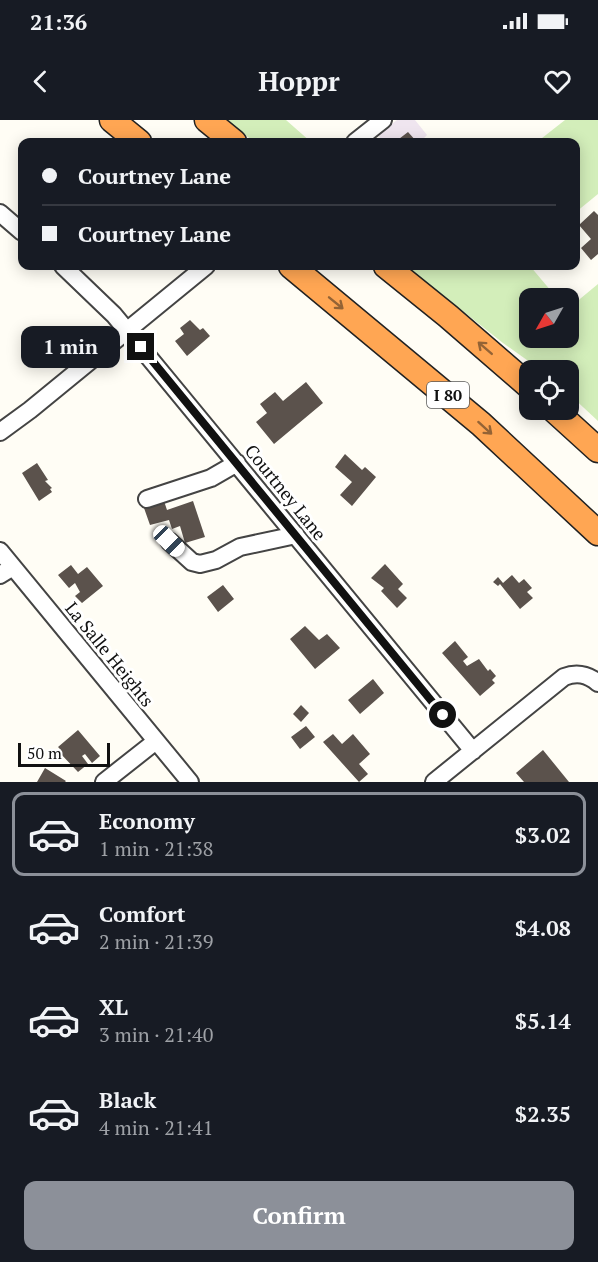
<!DOCTYPE html>
<html lang="en">
<head>
<meta charset="utf-8">
<style>
  body { margin:0; font-family:"PT Serif",serif; background:#242831; color:#f1f3f6; height:100vh; display:flex; flex-direction:column; font-size:22px; white-space:nowrap }
  * { box-sizing:border-box; margin:0 }
  p { font-size:20px; color:#9ea1a6 }
  .icon { flex:none; width:33px; height:33px; fill:none; stroke:currentColor; stroke-width:2; stroke-linecap:round; stroke-linejoin:round }
  .map { position:relative; height:662px; overflow:hidden }
  .side { display:flex; flex-direction:column; background:#171b24; flex:1 }
  .side>* { flex:none }
  .hud { position:absolute; left:18px; top:18px; width:562px; height:132px; border-radius:12px; box-shadow:0 3px 15px #0003; display:grid; align-content:center; height:132px; padding:0 24px; background:#171b24 }
  .needle { width:39px; rotate:231deg }
  .controls { position:absolute; left:519px; top:168px; display:grid; gap:12px }
  .controls a { display:grid; place-items:center; width:60px; height:60px; border-radius:12px; background:#171b24; box-shadow:0 3px 15px #0003; font-size:30px }
  .scale { position:absolute; left:18px; bottom:15px; width:92px; box-sizing:border-box; padding-left:6px; border:3px solid #111; border-top:0; font-size:16px; line-height:21px; white-space:nowrap; color:#111; -webkit-text-stroke:4px #fff; paint-order:stroke }
  .end { position:absolute; width:27px; height:27px; margin:-14px; border:8px solid #111; background:#fff; box-shadow:0 0 0 3px #fff }
  .from { border-radius:50% }
  .bubble { position:absolute; height:42px; border-radius:12px; background:#171b24; box-shadow:0 3px 15px #0003; font-size:20px; font-weight:700; line-height:42px; text-align:center }
  .car { position:absolute; width:18px; height:36px; margin:-18px -9px; border-radius:8px; box-shadow:0 0 4px 2px #0007; background:linear-gradient(#fff 24%,#345 0 40%,#fff 0 76%,#345 0 86%,#fff 0) }
  .hud b { display:flex; align-items:center; gap:21px; height:57px; font-size:22px }
  .hud b+b { border-top:2px solid #363941 }
  .hud i { width:15px; height:15px; background:#f1f3f6 }
  ul { padding:10px 0 0; list-style:none }
  li { display:flex; align-items:center; gap:18px; height:84px; margin:0 12px 9px; padding:0 12px; border:3px solid transparent; border-radius:12px }
  li div { flex:1 }
  li b { display:block; font-size:22px }
  li em { font-style:normal; font-weight:700 }
  li.selected { border-color:#8c9099 }
  li>.icon { width:54px; height:54px; stroke-width:1.5 }
  .action { display:flex; gap:12px; margin-top:auto; padding:12px 24px }
  .action a { flex:1; height:69px; border-radius:12px; background:#8c9099; color:#fff; font-size:24px; font-weight:700; line-height:69px; text-align:center }
  .status { display:flex; justify-content:space-between; align-items:center; height:42px; padding:0 30px; background:#171b24; direction:ltr }
  .status svg { height:16px; fill:currentColor }
  header { display:flex; justify-content:space-between; align-items:center; height:78px; padding:0 24px; background:#171b24; font-size:27px; font-weight:700 }
  .map>svg:first-child { display:block }
</style>
</head>
<body>
<div class="status"><b>21:36</b><svg viewBox="0 0 49 12"><path d="M0 12V9h3v3zM5 12V6h3v6zM10 12V3h3v9zM15 12V0h3v12zM26 1h20v11H26zM47 4h2v5h-2z"/></svg></div>
<header><svg class="icon" aria-label="back" viewBox="0 0 24 24"><path d="M15 5l-7 7 7 7"/></svg>Hoppr<svg class="icon" aria-label="heart" viewBox="0 0 24 24"><path d="M12 20l-8-8c-3-5 5-10 8-4 3-6 11-1 8 4z"/></svg></header>
<div class="map">
<svg width="598" height="662" viewBox="0 0 598 662">
  <rect width="100%" height="100%" fill="#fffdf5"/>
  <!-- industrial -->
  <path fill="#efe5ef" d="M397,0H415L427,15L422,20L423,22H383L378,15Z"/>
  <!-- green -->
  <path fill="#d3eeba" d="M227,0H286L311,22H254Z
    M565,0H598V74L576,92V22H537Z
    M406,146H530L557,178H530V218H568L569,188L598,164V301L569,274L568,250H541L503,223Z"/>
  <!-- building -->
  <path fill="#5b524c" d="M408,12L417,22H395Z
    M594,91L598,95V134L591,140L581,128L591,119L579,105Z
    M190,200L200,210L203,208L210,216L187,236L175,221L184,214L180,208Z
    M306,262L323,283L274,324L256,302L267,293L260,284L275,272L283,281Z
    M345,334L362,350L365,347L376,357L352,386L340,375L352,362L335,347Z
    M37,343L48,360L45,361L52,368L50,369L52,372L39,381L22,353Z
    M164,381L167,390L193,381L205,417L185,423L180,406L172,409L169,400L150,405L144,388Z
    M385,444L403,464L398,469L407,478L397,488L381,471L384,468L371,458Z
    M71,445L78,454L87,447L103,466L82,483L75,476L80,472L75,463L69,468L58,455Z
    M512,455L519,463L524,459L532,468L527,472L533,478L520,489L500,464L498,466L493,462L498,457L503,463Z
    M223,465L234,479L218,492L207,477Z
    M305,506L319,520L327,514L340,528L315,549L290,519Z
    M455,521L468,537L463,541L467,546L479,539L488,551L490,549L496,556L492,560L495,563L480,576L442,533Z
    M373,559L384,573L360,594L348,580Z
    M301,585L309,593L301,602L293,594Z
    M306,606L315,617L300,629L291,617Z
    M78,610L100,636L92,643L85,634L82,636L88,644L78,652L59,632L61,630L58,627Z
    M333,614L342,624L353,614L370,634L359,644L368,654L359,662L323,622Z
    M543,630L569,662H524L516,653Z
    M45,648L66,661L65,662H37Z"/>
  <g fill="none" stroke-linecap="round" stroke-linejoin="round">
    <defs>
      <path id="minor" d="M355,22L383,0
        M0,93L22,112
        M63,146L114,195L473,631
        M0,312L30,290L206,146
        M147,379L211,358L237,343
        M169,421L192,442L200,444L216,440L240,427L296,415
        M0,431L190,662
        M0,455L13,447
        M104,662L156,621
        M434,662L564,557C577,552 587,554 598,563"/>
      <path id="highway" d="M112,0L139,22
        M207,0L234,22
        M291,146L481,304L598,413
        M386,146L448,196L530,267
        M554,290L598,330"/>
    </defs>
    <!-- minor casing -->
    <use href="#minor" stroke="#444" stroke-width="20"/>
    <!-- highway casing -->
    <use href="#highway" stroke="#222" stroke-width="27"/>
    <!-- minor -->
    <use href="#minor" stroke="#fff" stroke-width="16"/>
    <!-- highway -->
    <use href="#highway" stroke="#ffa653" stroke-width="24"/>
  </g>
  <!-- one-way arrows -->
  <defs><path id="oneway-shaft" d="M-6 0H5M1.5-3L5.5 0L1.5 3" fill="none" stroke-width="1.6" stroke-linecap="round" stroke-linejoin="round" transform="scale(1.5)"/></defs>
  <g stroke="#946335">
    <use href="#oneway-shaft" transform="translate(336 183) rotate(39)"/>
    <use href="#oneway-shaft" transform="translate(485 228) rotate(-139)"/>
    <use href="#oneway-shaft" transform="translate(485 308) rotate(42)"/>
  </g>
  <g fill="none" stroke-linecap="round" stroke-linejoin="round">
    <!-- route -->
    <path stroke="#111" stroke-width="8" d="M141,227L443,595"/>
  </g>
  <g text-anchor="middle" dominant-baseline="central" stroke-width="6" stroke-linejoin="round" paint-order="stroke">
    <!-- shield labels -->
    <rect fill="#fff" stroke="#585858" stroke-width="1.5" x="427" y="262" width="42" height="26" rx="4.5"/>
    <g font-size="16" font-weight="bold" fill="#111">
      <text x="448" y="275">I 80</text>
    </g>
    <!-- street labels -->
    <g font-size="18" fill="#111" stroke="#fff">
      <text transform="translate(286 372) rotate(51)">Courtney Lane</text>
      <text transform="translate(110 534) rotate(51)">La Salle Heights</text>
    </g>
  </g>
</svg>
<div class="controls">
<a><svg class="needle" viewBox="-14 -14 28 28"><path d="M0-13l5 13h-10z" fill="#e53935"/><path d="M0 13l5-13h-10z" fill="#9ea1a6"/></svg></a>
<a><svg class="icon" aria-label="locate" viewBox="0 0 24 24"><circle cx="12" cy="12" r="6"/><path d="M12 2v4M12 18v4M2 12h4M18 12h4"/></svg></a>
</div>
<div class="scale">50 m</div>
<i class="end from" style="left:443px;top:595px"></i>
<i class="end" style="left:141px;top:227px"></i>
<div class="bubble" style="left:21px;top:206px;width:99px">1 min</div>
<i class="car" style="left:169px;top:421px;rotate:135deg"></i>
<div class="hud">
<b><i class="from"></i>Courtney Lane</b>
<b><i></i>Courtney Lane</b>
</div>
</div>
<section class="side">
<ul>
<li class="selected"><svg class="icon" aria-label="car" viewBox="0 0 24 24"><path d="M5 17H2v-5l4-1 3-4h7l3 4 3 1v5h-3M9 17h6M6 11h13"/><circle cx="7" cy="17" r="2"/><circle cx="17" cy="17" r="2"/></svg><div><b>Economy</b><p>1 min · 21:38</p></div><em>$3.02</em></li>
<li><svg class="icon" aria-label="car" viewBox="0 0 24 24"><path d="M5 17H2v-5l4-1 3-4h7l3 4 3 1v5h-3M9 17h6M6 11h13"/><circle cx="7" cy="17" r="2"/><circle cx="17" cy="17" r="2"/></svg><div><b>Comfort</b><p>2 min · 21:39</p></div><em>$4.08</em></li>
<li><svg class="icon" aria-label="car" viewBox="0 0 24 24"><path d="M5 17H2v-5l4-1 3-4h7l3 4 3 1v5h-3M9 17h6M6 11h13"/><circle cx="7" cy="17" r="2"/><circle cx="17" cy="17" r="2"/></svg><div><b>XL</b><p>3 min · 21:40</p></div><em>$5.14</em></li>
<li><svg class="icon" aria-label="car" viewBox="0 0 24 24"><path d="M5 17H2v-5l4-1 3-4h7l3 4 3 1v5h-3M9 17h6M6 11h13"/><circle cx="7" cy="17" r="2"/><circle cx="17" cy="17" r="2"/></svg><div><b>Black</b><p>4 min · 21:41</p></div><em>$2.35</em></li>
</ul>
<div class="action"><a>Confirm</a></div>
</section>
</body>
</html>
